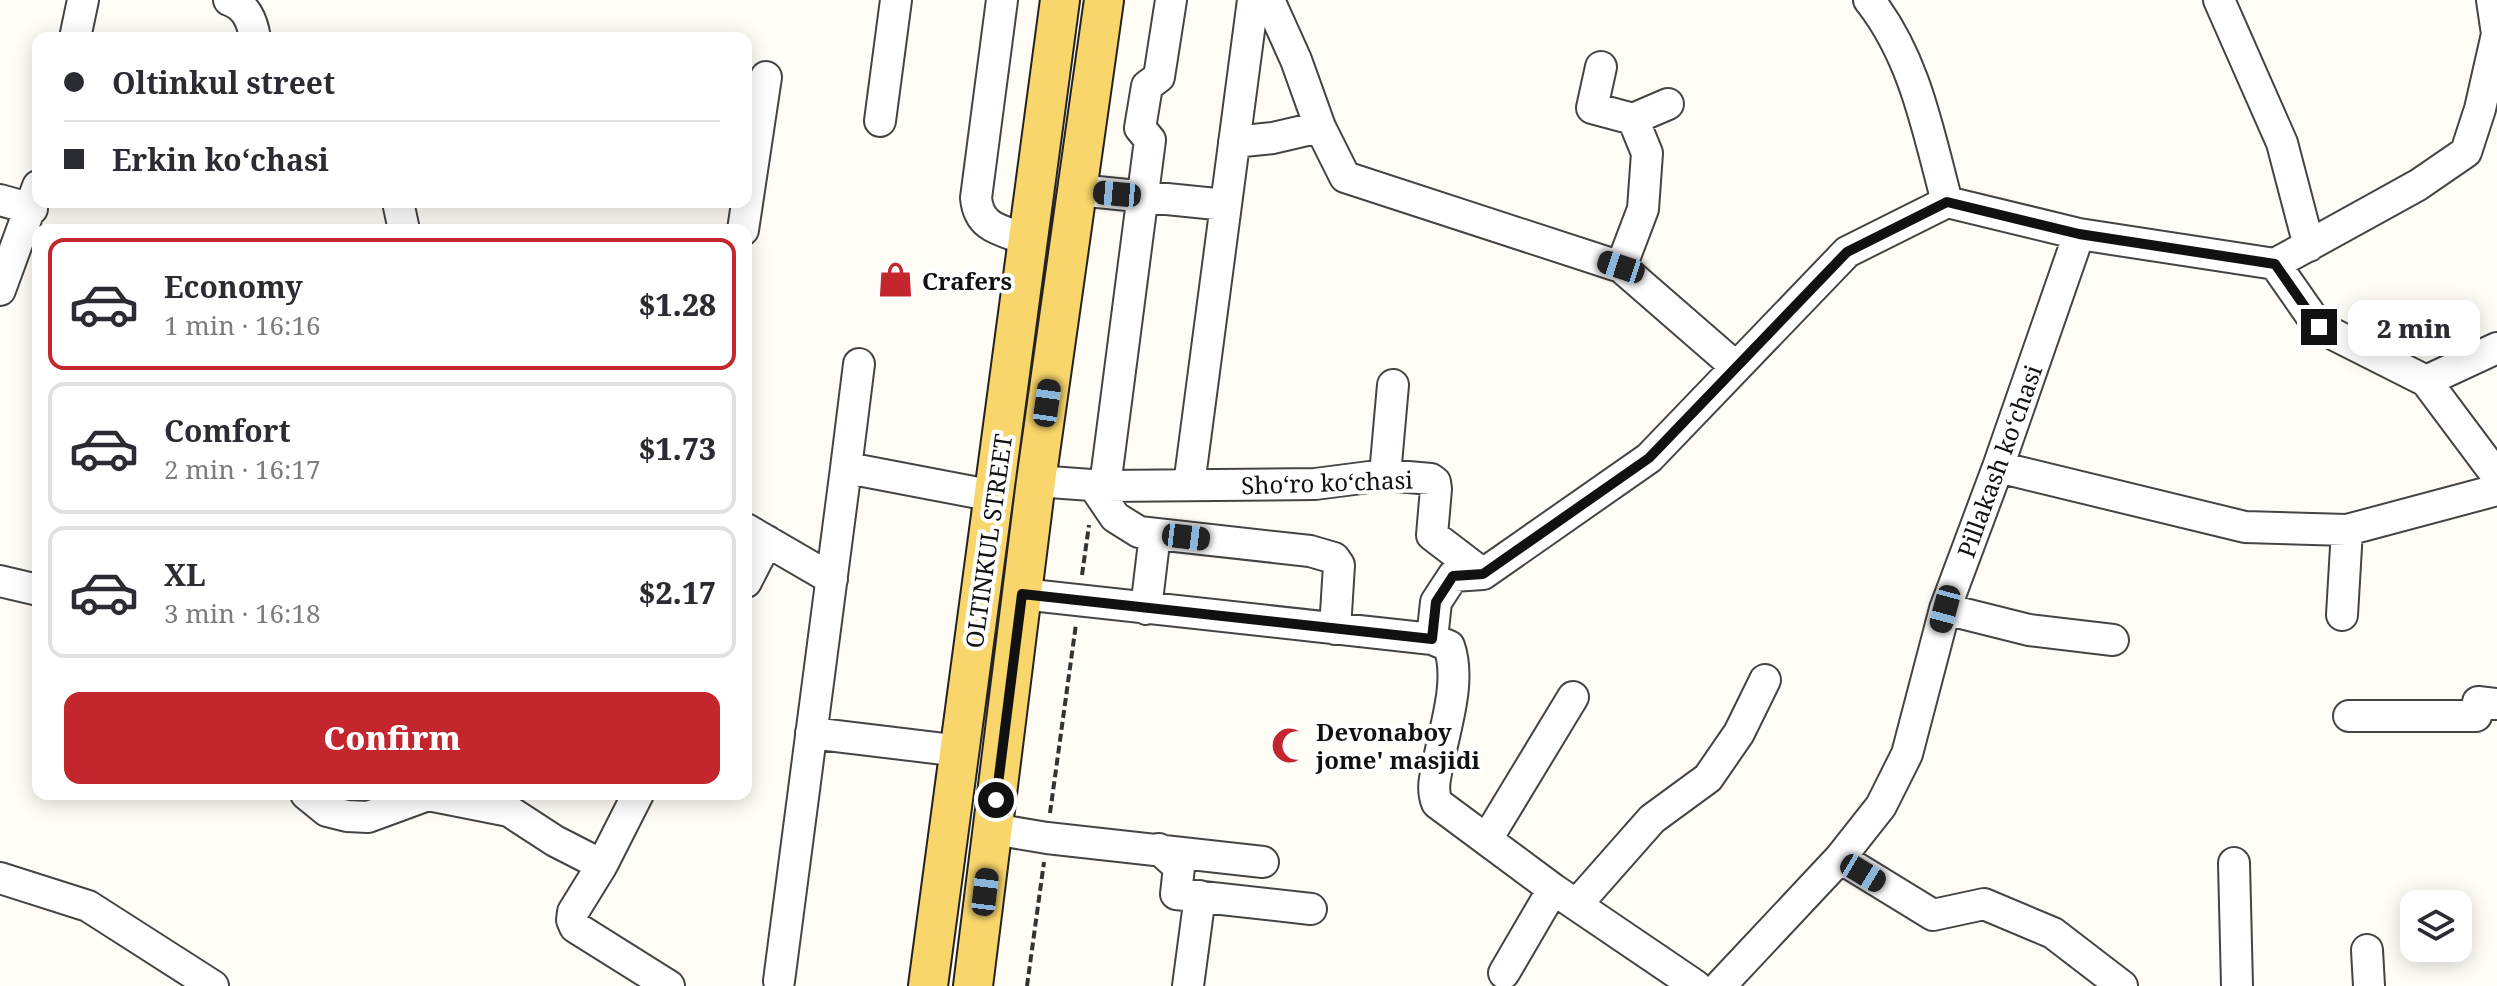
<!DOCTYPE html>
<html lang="en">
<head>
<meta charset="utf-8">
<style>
  body { margin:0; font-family:"Noto Serif",serif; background:#f2f2f3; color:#2b2b33; height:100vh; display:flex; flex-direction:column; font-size:30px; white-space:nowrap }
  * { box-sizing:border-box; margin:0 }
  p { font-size:26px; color:#7c7c81 }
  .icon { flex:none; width:44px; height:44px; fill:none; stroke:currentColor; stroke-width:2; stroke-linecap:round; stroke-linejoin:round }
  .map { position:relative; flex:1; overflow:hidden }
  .side { position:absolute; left:32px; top:224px; width:720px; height:576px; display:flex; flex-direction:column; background:#fff; border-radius:16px; box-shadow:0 4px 20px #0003 }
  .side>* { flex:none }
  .banner { position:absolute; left:32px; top:32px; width:720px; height:176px; border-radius:16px; box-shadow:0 4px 20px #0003; display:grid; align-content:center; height:176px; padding:0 32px; background:#fff }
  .controls { position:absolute; left:2400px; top:890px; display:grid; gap:16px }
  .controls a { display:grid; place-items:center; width:72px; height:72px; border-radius:16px; background:#fff; box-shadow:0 4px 20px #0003; font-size:40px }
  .end { position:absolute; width:36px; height:36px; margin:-18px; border:10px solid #111; background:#fff; box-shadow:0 0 0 4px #fff }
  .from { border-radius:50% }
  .bubble { position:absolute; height:56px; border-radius:16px; background:#fff; box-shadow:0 4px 20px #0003; font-size:26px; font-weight:800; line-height:56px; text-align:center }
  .car { position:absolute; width:24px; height:48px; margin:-24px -12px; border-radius:10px; box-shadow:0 0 6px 2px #0007; background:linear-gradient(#222 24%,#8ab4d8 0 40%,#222 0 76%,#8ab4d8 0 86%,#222 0) }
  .banner b { display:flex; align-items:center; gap:28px; height:76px; font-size:30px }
  .banner b+b { border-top:2px solid #e1e1e2 }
  .banner i { width:20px; height:20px; background:#2b2b33 }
  ul { padding:14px 0 0; list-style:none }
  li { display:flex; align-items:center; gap:24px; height:132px; margin:0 16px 12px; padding:0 16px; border:4px solid #e1e1e2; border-radius:16px }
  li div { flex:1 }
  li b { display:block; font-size:30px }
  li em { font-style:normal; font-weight:800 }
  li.selected { border-color:#c4262e }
  li>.icon { width:72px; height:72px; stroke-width:1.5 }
  .cta { display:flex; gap:16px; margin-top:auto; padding:16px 32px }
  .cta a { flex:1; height:92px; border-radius:16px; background:#c4262e; color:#fff; font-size:32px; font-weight:800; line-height:92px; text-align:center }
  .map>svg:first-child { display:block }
</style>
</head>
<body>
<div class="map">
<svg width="2497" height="986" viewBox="0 0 2497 986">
  <rect width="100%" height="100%" fill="#fffdf5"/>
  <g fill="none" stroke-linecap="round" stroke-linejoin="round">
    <defs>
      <path id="minor" d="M229,0C246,6 252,20 255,38
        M1002,0L976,198C979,229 1002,230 1028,240
        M1269,0L1296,60L1320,127L1345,177L1621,267L1736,367
        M1869,0C1915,58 1928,131 1947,202
        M2219,0L2282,143L2309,246
        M75,38L83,0
        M1601,67L1592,108L1633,119L1668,104
        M880,121L896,0
        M1234,142L1273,138L1320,127
        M1078,190L1226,205
        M0,200L32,209
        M398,202L404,230
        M743,230L766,77
        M2275,264L2418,185L2466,152L2480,109L2497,34L2492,0
        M1621,267L1643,209L1647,153L1633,119
        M0,290L38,186
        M2426,381L2497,348
        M1998,467L2245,527L2347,530L2497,490
        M1385,475L1393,385
        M845,476L859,364
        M1036,481L1105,486L1315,484L1385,475L1431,479L1435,482L1436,489L1432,535L1483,574L1649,458L1847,252L1947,202L2079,234L2275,264L2319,327L2426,381L2497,476
        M1189,485L1253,0
        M1094,486L1115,517L1139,532L1310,551L1334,558L1339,565L1335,629
        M1105,486L1150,140L1140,128L1147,86L1159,77L1171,0
        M746,529L832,579
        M0,581L38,590
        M746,582L767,541
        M1022,594L1432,639L1449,646C1461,680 1446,724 1439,759C1436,774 1431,788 1437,803L1553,889L1696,986
        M1146,609L1155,534
        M1945,609L2029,630L2113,640
        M2342,615L2347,530
        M1432,639L1436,602L1453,576L1483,574
        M2349,716H2476L2478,702L2497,704
        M811,733L960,751
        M306,794L327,811L347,816L368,817L428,795L509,811L555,841L602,865L638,794
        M993,829L1047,838L1263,862
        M1487,839L1573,697
        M1159,849L1179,867L1176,894L1311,909
        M1840,858L1933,915L1984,904L2053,933L2122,986
        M2234,863L2237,986
        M602,865L573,912L572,920L575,927L669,986
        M0,878L88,906L213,986
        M1577,904L1652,819L1708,778L1739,733L1765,680
        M2367,950L2369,986
        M1504,973L1553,889
        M779,981L845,476L858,470L994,496
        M1188,986L1200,896
        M1720,986L1840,858L1881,806L1907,754L1945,609L1998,467L2079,234"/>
      <path id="major" d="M928,986L1060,0
        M973,986L1036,481L1104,0"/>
    </defs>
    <!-- minor casing -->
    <use href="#minor" stroke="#444" stroke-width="34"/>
    <!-- major casing -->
    <use href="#major" stroke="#222" stroke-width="42"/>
    <!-- path -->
    <path stroke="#333" stroke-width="4" stroke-dasharray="8 4" stroke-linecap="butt" d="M1082,575L1089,525
      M1050,813L1076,624
      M1027,986L1044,862"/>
    <!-- minor -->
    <use href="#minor" stroke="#fff" stroke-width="30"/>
    <!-- major -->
    <use href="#major" stroke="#f9d66b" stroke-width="38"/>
  </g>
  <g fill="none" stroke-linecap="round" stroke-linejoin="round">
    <!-- route -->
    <path stroke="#111" stroke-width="10" d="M996,800L1022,594L1432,639L1436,602L1453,576L1483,574L1649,458L1847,252L1947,202L2079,234L2275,264L2319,327"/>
  </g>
  <!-- icons -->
  <defs>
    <symbol id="shop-bare" viewBox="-9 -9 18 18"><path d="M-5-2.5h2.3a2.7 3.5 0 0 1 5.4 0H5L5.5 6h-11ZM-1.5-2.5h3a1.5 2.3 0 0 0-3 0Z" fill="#c4262e" stroke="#fff" stroke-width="2.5" paint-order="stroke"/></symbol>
    <symbol id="mosque-bare" viewBox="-9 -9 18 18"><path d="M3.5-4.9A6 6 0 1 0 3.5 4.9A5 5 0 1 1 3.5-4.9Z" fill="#c4262e" stroke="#fff" stroke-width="2.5" paint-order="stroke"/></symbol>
  </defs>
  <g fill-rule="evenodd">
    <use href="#shop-bare" x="870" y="254" width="51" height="51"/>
    <use href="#mosque-bare" x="1264" y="720" width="51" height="51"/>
  </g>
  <g text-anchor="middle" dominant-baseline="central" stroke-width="8" stroke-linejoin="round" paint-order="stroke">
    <!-- poi labels -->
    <g font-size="24" font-weight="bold" fill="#111" stroke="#fff" text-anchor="start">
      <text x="922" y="280">Crafers</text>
      <text x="1316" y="731">Devonaboy<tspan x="1316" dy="28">jome' masjidi</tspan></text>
    </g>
    <!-- street labels -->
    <g font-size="24" fill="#111" stroke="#fff">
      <text transform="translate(1999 461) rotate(-70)">Pillakash koʻchasi</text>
      <text transform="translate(1327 482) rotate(-2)">Shoʻro koʻchasi</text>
      <text transform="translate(988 541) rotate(-82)">OLTINKUL STREET</text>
    </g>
  </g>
</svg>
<div class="controls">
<a><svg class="icon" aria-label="layers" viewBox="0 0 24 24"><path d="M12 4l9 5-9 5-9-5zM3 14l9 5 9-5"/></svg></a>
</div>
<i class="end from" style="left:996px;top:800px"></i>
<i class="end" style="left:2319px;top:327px"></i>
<div class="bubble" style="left:2348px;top:300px;width:132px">2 min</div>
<i class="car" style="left:1117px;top:194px;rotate:275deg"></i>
<i class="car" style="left:1621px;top:267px;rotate:288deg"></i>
<i class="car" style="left:1047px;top:403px;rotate:8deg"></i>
<i class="car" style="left:1186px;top:537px;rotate:97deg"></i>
<i class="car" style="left:1945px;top:609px;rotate:195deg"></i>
<i class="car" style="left:1863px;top:873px;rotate:121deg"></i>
<i class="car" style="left:985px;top:892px;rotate:7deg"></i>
<div class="banner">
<b><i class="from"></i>Oltinkul street</b>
<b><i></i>Erkin koʻchasi</b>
</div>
<section class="side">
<ul>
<li class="selected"><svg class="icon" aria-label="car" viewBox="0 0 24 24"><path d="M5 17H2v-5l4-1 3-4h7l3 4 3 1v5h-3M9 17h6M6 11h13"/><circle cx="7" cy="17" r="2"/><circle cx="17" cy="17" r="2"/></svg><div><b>Economy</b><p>1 min · 16:16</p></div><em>$1.28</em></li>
<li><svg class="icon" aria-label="car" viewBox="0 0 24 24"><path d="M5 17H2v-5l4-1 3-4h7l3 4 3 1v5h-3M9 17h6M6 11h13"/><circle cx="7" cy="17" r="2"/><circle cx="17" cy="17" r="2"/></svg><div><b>Comfort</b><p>2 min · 16:17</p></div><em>$1.73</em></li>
<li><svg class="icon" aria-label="car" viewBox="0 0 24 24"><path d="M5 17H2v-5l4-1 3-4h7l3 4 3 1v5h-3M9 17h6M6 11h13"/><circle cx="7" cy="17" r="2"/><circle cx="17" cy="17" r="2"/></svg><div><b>XL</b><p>3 min · 16:18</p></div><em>$2.17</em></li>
</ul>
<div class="cta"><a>Confirm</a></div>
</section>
</div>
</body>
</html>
